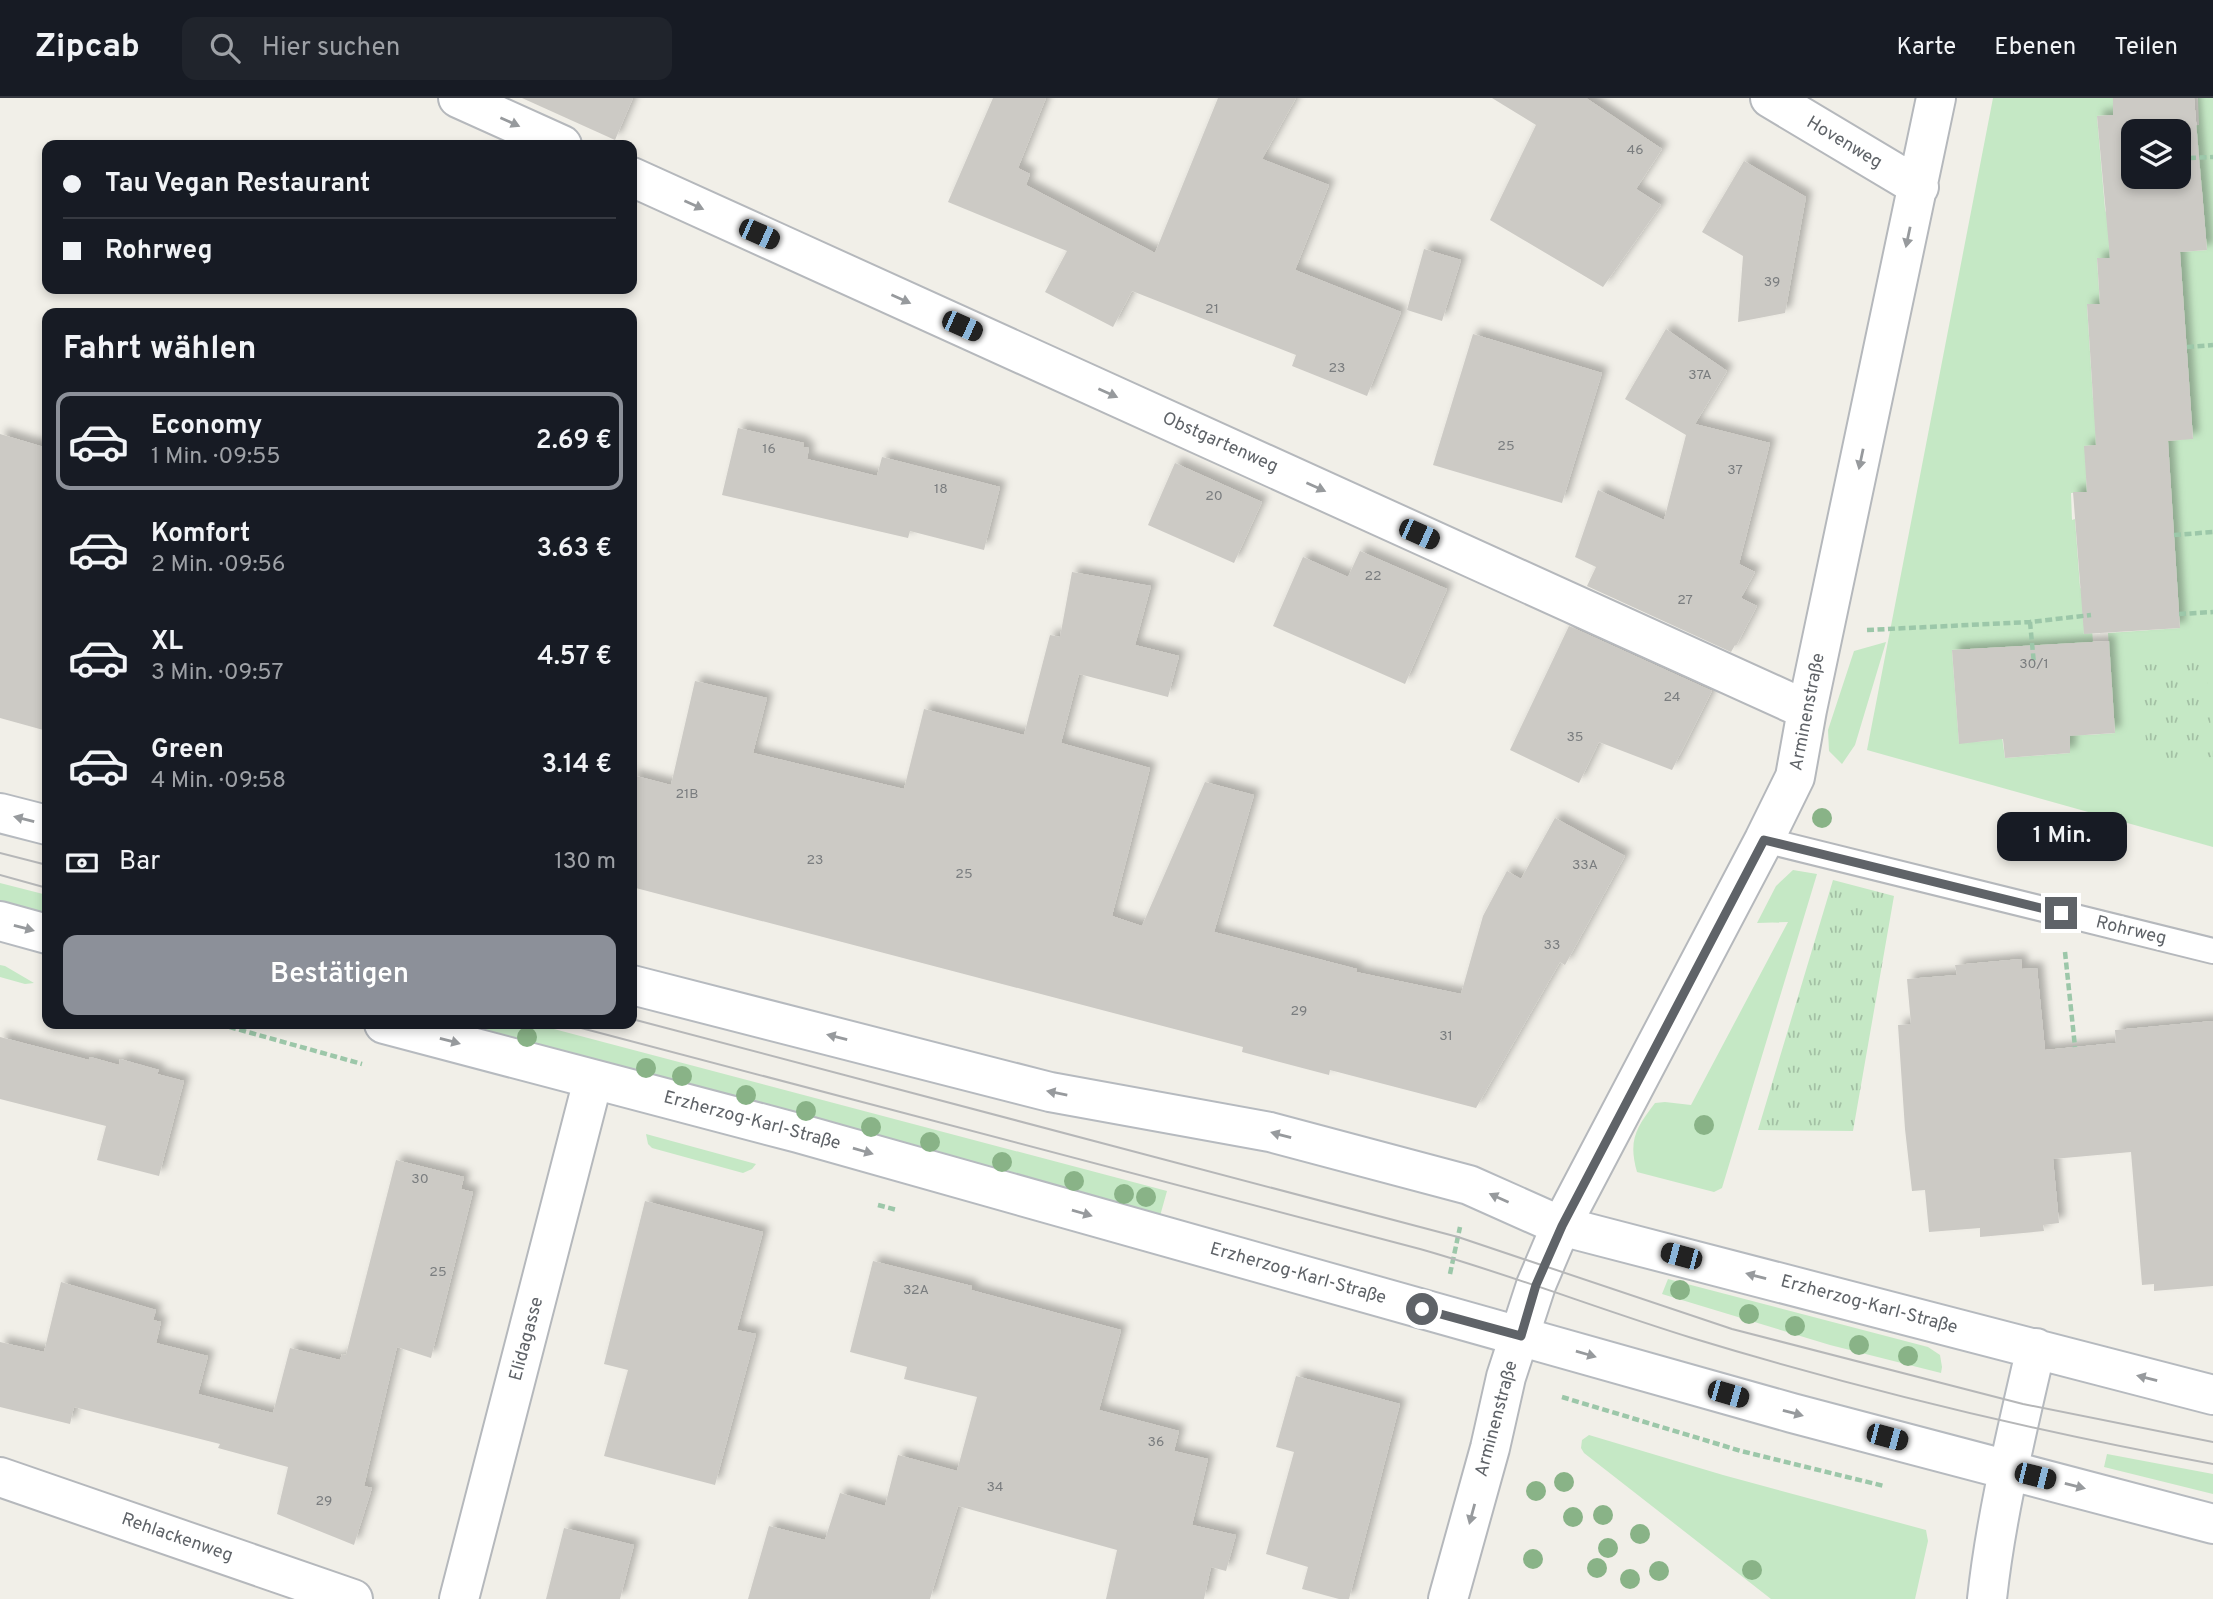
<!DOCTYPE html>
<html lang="de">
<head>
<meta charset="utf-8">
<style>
  body { margin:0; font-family:Overpass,sans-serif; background:#20242c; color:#f1f3f6; height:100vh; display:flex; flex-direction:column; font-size:26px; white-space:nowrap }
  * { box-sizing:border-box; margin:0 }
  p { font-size:23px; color:#9ea1a6 }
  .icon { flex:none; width:38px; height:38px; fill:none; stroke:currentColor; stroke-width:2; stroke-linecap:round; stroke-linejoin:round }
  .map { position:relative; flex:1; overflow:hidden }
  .drawer { position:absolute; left:42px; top:210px; width:595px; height:721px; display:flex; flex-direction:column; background:#171b24; border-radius:14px; box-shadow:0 4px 10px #0003 }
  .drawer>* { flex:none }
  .guide { position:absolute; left:42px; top:42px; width:595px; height:154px; border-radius:14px; box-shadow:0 4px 10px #0003; display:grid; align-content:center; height:154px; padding:0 21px; background:#171b24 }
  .fabs { position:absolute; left:2121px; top:21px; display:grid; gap:14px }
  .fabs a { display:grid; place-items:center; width:70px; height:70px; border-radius:14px; background:#171b24; box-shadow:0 4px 10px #0003; font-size:35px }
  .end { position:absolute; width:32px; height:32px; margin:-16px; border:9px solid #5f6368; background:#fff; box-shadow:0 0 0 4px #fff }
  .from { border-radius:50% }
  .bubble { position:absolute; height:49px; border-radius:14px; background:#171b24; box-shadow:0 4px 10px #0003; font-size:23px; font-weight:600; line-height:49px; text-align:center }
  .car { position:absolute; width:21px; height:42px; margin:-21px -10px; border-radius:9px; box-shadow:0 0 5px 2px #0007; background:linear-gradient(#222 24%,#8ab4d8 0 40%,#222 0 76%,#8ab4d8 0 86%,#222 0) }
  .guide b { display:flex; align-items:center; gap:24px; height:66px; font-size:26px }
  .guide b+b { border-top:2px solid #363941 }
  .guide i { width:18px; height:18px; background:#f1f3f6 }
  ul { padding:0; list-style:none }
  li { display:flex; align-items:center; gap:21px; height:98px; margin:0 14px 10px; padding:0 7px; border:4px solid transparent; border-radius:14px }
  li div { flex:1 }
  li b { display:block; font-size:26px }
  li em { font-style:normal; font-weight:600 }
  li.on { border-color:#8c9099 }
  li>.icon { width:63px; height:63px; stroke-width:1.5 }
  h2 { padding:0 21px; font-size:32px; line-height:84px }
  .pay { display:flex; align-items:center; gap:18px; height:77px; padding:0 21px; font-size:26px }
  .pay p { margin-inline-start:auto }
  .button { display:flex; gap:14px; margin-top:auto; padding:14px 21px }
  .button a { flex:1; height:80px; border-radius:14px; background:#8c9099; color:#fff; font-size:28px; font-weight:600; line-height:80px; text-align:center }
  header { display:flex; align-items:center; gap:42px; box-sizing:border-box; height:98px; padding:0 35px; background:#171b24; border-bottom:2px solid #363941 }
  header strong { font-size:33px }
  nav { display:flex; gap:38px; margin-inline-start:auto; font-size:24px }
  .search { width:490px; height:63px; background:#20242c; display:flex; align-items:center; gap:18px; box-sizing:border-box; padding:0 24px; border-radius:14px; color:#9ea1a6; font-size:26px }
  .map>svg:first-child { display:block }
</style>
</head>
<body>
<header>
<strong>Zipcab</strong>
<div class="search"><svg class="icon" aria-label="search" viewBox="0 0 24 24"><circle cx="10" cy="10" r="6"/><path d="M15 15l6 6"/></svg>Hier suchen</div>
<nav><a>Karte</a><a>Ebenen</a><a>Teilen</a></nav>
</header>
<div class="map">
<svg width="2213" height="1501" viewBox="0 0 2213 1501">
  <defs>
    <pattern id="park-tufts" width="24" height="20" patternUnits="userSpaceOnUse" patternTransform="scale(1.75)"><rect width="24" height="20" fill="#c5e8c5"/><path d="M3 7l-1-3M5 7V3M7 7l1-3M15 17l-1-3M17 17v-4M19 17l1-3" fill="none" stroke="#a3c0a4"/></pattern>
    <filter id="shadow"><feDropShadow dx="6" dy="-6" stdDeviation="3.5" flood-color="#0004"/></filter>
  </defs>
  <rect width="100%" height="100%" fill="#f1efe8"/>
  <!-- grass -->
  <path fill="#c5e8c5" d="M1993,0H2113V17L2097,18L2105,111L2118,159L2097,161L2100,206L2087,207L2093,301L2105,347L2085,348L2087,394L2071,395L2072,422L2075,421L2080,489L2090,507L2093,544L1952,552L1959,645L1986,643L2002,639L2005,660L2070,655L2069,634L2088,637L2115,635L2108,535L2180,530L2168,343L2193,340L2180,154L2207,152L2202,91L2182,29L2199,27L2198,0H2213V749L1867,652Z
    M1886,544L1855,647L1842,666L1829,653L1828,632L1854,553Z
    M1793,772L1817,776L1722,1090L1714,1094L1637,1074C1628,1042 1636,1030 1655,1005L1665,1004L1691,1007L1788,824L1757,825L1776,788Z
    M0,785L47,797V824L0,811Z
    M0,867L5,868L34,885L25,886L0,879Z
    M435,926H535L1167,1093L1160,1118Z
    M646,1036L756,1066L752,1071L743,1075L652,1050L648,1046Z
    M1668,1181L1928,1249L1940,1257L1942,1269L1941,1275L1830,1247L1662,1196Z
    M1589,1337L1723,1377L1926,1432L1928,1443L1915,1501H1771L1584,1355L1581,1350L1582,1342Z
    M2107,1356L2213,1376V1396L2104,1369Z"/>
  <!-- park -->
  <path fill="url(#park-tufts)" d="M2206,563L2213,659L2167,662L2166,656L2147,657L2140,567Z
    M1833,782L1894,798L1853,1033L1758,1032Z"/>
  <!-- building -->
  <path fill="#cccac5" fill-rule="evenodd" filter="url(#shadow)" d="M522,0H633L615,42Z
    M993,0H1046L1018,70L1030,76L1026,87L1155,155L1218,0H1296L1262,61L1329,87L1295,172L1401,214L1367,298L1292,268L1296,257L1132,193L1113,229L1045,194L1067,153L948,104Z
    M1492,0H1586L1662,51L1636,91L1661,107L1603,189L1490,122L1536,27Z
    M2113,0H2194L2207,152L2180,154L2193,341L2168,343L2180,530L2084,536L2073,394H2087L2084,348L2096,347L2087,206H2100L2097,160H2110L2097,18L2113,17ZM2133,33H2179V79H2133Z
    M1744,63L1806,99L1785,215L1738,224L1743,158L1702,134Z
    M1424,151L1461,162L1442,223L1407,212Z
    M1666,231L1727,273L1695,326L1770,345L1739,466L1755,474L1741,500L1757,508L1736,548L1735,547L1731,554L1587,488L1596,469L1575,459L1598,392L1664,422L1686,337L1625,301Z
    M1473,236L1602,275L1562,405L1433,367Z
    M738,330L804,345L803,349L809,350L807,361L877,378L882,359L1000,389L984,452L910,433L908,440L722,397Z
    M0,336L47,350V633L0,620Z
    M1175,365L1262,404L1234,465L1148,427Z
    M1360,453L1447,491L1405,586L1273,528L1303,459L1348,479Z
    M1072,474L1151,488L1135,547L1179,558L1168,599L1079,576L1061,645L1150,670L1112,818L1142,828L1205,684L1254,697L1214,834L1357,871L1356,874L1461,896L1483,818L1507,773L1521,781L1555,720L1625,758L1565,867L1560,864L1476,1010L1330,972L1329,977L1242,954L1243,949L632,789V677L671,687L695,583L767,600L753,655L904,691L924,611L1024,637L1050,537L1060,539Z
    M1569,528L1712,593L1672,672L1599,644L1579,685L1510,652Z
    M2109,543L2115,635L2070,638V655L2005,660L2003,641L1959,646L1952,552Z
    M2021,861L2022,871L2037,870L2045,952L2116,945L2115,932L2213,923V1188L2154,1193V1186L2142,1187L2131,1054L2053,1061L2059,1125L2043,1127L2044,1133L1980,1139V1130L1929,1134L1925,1092L1912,1093L1905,1031L1898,927L1911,926L1907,881L1957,877L1955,867Z
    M0,939L89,962L90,959L119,967L120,961L159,972L157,976L184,983L159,1078L97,1062L106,1028L0,1001Z
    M396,1062L464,1079L461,1091L473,1094L431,1260L397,1249L364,1388L372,1390L354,1447L277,1416L288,1369L218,1350L220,1346L74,1309L70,1326L0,1309V1244L44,1254L61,1184L156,1212L153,1222L161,1224L156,1245L208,1258L198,1296L273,1315L290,1250L340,1262L342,1256L346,1257Z
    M645,1103L763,1134L737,1232L756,1236L715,1387L604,1358L628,1272L604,1266Z
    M873,1163L972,1188L971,1192L1121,1232L1099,1312L1179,1333L1174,1353L1208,1361L1192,1427L1236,1437L1226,1473L1211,1469L1204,1501H1106L1117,1452L958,1408L930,1501H748L769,1428L825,1442L840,1395L885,1408L898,1357L957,1373L977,1299L904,1281L907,1269L850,1254Z
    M1296,1278L1400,1306L1349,1501H1339L1302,1491L1308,1469L1266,1456L1294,1354L1276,1349Z
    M564,1430L634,1447L620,1501H546Z"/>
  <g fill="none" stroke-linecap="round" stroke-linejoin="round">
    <defs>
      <path id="lane" d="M1764,742L2213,853"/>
      <path id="street" d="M458,0L562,47
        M1770,0L1919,89
        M632,79L1807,612
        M0,1379L353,1501
        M459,1501L593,982
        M1448,1501L1490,1350L1506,1279L1536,1187L1561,1128L1764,742L1795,679L1807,612L1936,0"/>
      <path id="secondary" d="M0,715L47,727
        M0,823L47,836
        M632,887L1050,994L1270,1034L1469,1087L1561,1128L2213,1297
        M384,926L798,1035L1792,1315L2213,1426
        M1987,1501C1996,1417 2017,1333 2036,1250"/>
    </defs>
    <!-- lane casing -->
    <use href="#lane" stroke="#b5b8bc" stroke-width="28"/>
    <!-- street casing -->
    <use href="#street" stroke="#b5b8bc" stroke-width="42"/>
    <!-- secondary casing -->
    <use href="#secondary" stroke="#b6babf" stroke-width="42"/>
    <!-- path -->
    <path stroke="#9cc7a9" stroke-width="4.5" stroke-dasharray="7 3.5" stroke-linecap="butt" d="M2189,60L2213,59
      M2187,249L2213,247
      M2174,437L2213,434
      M2179,516L2213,514
      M2030,524L2034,566
      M1867,532L2030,524L2091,517
      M2065,854L2075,949
      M219,926L362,966
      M878,1107L897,1112
      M1450,1176L1460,1129
      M1562,1299L1741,1353L1884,1388"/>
    <!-- lane -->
    <use href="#lane" stroke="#fff" stroke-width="24"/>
    <!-- street -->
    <use href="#street" stroke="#fff" stroke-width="38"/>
    <!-- secondary -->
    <use href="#secondary" stroke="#fff" stroke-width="38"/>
    <!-- tram -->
    <path stroke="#b6b7b8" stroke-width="2" d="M0,755L47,767
      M0,777L47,790
      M632,921L1458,1139L1732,1231L2023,1306L2213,1344
      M566,926L1420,1151C1512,1177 1601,1212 1692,1240C1863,1292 2038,1334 2213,1366"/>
  </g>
  <!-- trees -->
  <g fill="#89b387">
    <circle cx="1822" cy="720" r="10"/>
    <circle cx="527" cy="939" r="10"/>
    <circle cx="646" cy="970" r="10"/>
    <circle cx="682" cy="978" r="10"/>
    <circle cx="746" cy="997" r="10"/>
    <circle cx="806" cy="1013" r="10"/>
    <circle cx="1704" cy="1027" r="10"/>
    <circle cx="871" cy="1029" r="10"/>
    <circle cx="930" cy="1044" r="10"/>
    <circle cx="1002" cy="1064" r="10"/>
    <circle cx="1074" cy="1083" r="10"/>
    <circle cx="1124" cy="1096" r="10"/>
    <circle cx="1146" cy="1099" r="10"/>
    <circle cx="1680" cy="1192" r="10"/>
    <circle cx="1749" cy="1216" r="10"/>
    <circle cx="1795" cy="1228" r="10"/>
    <circle cx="1859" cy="1247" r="10"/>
    <circle cx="1908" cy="1258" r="10"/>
    <circle cx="1564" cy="1384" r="10"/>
    <circle cx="1536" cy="1393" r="10"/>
    <circle cx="1603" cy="1417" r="10"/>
    <circle cx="1573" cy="1419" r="10"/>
    <circle cx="1640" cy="1436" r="10"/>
    <circle cx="1608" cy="1450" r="10"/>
    <circle cx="1533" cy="1461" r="10"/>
    <circle cx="1597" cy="1470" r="10"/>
    <circle cx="1752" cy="1472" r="10"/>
    <circle cx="1659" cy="1473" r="10"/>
    <circle cx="1630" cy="1481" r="10"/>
  </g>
  <!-- one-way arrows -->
  <defs><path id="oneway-solid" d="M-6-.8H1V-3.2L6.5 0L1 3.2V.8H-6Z" transform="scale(1.75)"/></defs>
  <g fill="#979a9d">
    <use href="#oneway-solid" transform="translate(510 24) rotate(24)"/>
    <use href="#oneway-solid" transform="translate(694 107) rotate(24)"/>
    <use href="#oneway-solid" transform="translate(1908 139) rotate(102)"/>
    <use href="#oneway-solid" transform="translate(901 201) rotate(24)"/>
    <use href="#oneway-solid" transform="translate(1108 295) rotate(24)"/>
    <use href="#oneway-solid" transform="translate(1861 361) rotate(102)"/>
    <use href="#oneway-solid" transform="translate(1316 389) rotate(24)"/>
    <use href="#oneway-solid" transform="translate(24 721) rotate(-166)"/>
    <use href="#oneway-solid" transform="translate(24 830) rotate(15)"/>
    <use href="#oneway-solid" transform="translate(837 939) rotate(-166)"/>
    <use href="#oneway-solid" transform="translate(450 943) rotate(15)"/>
    <use href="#oneway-solid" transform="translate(1057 995) rotate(-169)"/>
    <use href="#oneway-solid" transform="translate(1281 1037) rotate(-165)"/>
    <use href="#oneway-solid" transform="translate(863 1053) rotate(16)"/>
    <use href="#oneway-solid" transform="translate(1499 1100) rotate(-156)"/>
    <use href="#oneway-solid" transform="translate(1082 1115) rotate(16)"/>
    <use href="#oneway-solid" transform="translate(1756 1178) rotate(-165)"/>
    <use href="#oneway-solid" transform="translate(1586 1256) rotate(16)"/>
    <use href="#oneway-solid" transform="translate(2147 1280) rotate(-166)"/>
    <use href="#oneway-solid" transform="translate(1793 1315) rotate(15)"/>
    <use href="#oneway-solid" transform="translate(2075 1388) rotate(14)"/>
    <use href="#oneway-solid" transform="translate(1472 1416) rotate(105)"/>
  </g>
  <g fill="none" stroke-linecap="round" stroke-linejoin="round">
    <!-- route -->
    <path stroke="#5f6368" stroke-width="9" d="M1422,1211L1521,1238L1536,1187L1562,1128L1764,742L2061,815"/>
  </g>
  <g text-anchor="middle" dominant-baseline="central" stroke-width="7" stroke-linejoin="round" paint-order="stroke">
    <!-- number labels -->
    <g font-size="14" fill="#7a7d7f">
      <text x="1635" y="52">46</text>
      <text x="1772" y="184">39</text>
      <text x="1212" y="211">21</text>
      <text x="1337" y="270">23</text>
      <text x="1700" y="277">37A</text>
      <text x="1506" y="348">25</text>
      <text x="769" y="351">16</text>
      <text x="1735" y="372">37</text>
      <text x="941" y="391">18</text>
      <text x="1214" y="398">20</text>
      <text x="1373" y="478">22</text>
      <text x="1685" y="502">27</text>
      <text x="2034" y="566">30/1</text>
      <text x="1672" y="599">24</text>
      <text x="1575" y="639">35</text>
      <text x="687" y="696">21B</text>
      <text x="815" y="762">23</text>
      <text x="1585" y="767">33A</text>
      <text x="964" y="776">25</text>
      <text x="1552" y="847">33</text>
      <text x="1299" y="913">29</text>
      <text x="1446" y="938">31</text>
      <text x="420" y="1081">30</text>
      <text x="438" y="1174">25</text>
      <text x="916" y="1192">32A</text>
      <text x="1156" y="1344">36</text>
      <text x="995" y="1389">34</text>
      <text x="324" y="1403">29</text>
    </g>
    <!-- street labels -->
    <g font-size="18" fill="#5f6368" stroke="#fff">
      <text transform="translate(1844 45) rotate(31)">Hovenweg</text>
      <text transform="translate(1220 345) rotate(24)">Obstgartenweg</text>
      <text transform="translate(1808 614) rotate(-79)">Arminenstraße</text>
      <text transform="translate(2131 833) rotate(14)">Rohrweg</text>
      <text transform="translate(752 1023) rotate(15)">Erzherzog-Karl-Straße</text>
      <text transform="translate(1298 1176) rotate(16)">Erzherzog-Karl-Straße</text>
      <text transform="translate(1869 1207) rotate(15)">Erzherzog-Karl-Straße</text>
      <text transform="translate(527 1241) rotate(-75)">Elidagasse</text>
      <text transform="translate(1497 1321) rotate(-75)">Arminenstraße</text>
      <text transform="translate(177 1440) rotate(19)">Rehlackenweg</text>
    </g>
  </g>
</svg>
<div class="fabs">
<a><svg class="icon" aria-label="layers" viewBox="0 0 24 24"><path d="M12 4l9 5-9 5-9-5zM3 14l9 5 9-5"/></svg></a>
</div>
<i class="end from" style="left:1422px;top:1211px"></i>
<i class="end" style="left:2061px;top:815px"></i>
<div class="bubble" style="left:1997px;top:714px;width:130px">1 Min.</div>
<i class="car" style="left:759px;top:136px;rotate:114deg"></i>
<i class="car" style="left:962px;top:228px;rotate:114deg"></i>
<i class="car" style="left:1419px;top:436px;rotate:114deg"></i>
<i class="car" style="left:1681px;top:1158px;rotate:285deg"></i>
<i class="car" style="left:1728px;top:1296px;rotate:106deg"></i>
<i class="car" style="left:1887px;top:1339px;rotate:105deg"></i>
<i class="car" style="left:2035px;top:1378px;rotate:104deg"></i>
<div class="guide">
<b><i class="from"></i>Tau Vegan Restaurant</b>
<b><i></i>Rohrweg</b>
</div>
<section class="drawer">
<h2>Fahrt wählen</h2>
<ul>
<li class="on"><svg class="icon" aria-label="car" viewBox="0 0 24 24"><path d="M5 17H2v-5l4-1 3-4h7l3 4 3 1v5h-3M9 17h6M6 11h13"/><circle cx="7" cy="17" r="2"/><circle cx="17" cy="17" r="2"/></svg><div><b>Economy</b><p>1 Min. · 09:55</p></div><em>2.69 €</em></li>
<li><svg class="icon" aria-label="car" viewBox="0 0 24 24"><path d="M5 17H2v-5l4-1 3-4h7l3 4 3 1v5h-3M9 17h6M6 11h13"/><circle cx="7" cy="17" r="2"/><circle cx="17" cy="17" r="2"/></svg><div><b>Komfort</b><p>2 Min. · 09:56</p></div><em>3.63 €</em></li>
<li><svg class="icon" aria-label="car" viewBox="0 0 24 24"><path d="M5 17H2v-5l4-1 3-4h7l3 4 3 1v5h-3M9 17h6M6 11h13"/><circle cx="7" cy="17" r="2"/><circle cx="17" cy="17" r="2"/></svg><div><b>XL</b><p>3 Min. · 09:57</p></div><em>4.57 €</em></li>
<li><svg class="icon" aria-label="car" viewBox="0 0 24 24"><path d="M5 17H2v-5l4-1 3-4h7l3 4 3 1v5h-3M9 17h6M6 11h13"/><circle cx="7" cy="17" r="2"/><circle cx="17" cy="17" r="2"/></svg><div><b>Green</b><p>4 Min. · 09:58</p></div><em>3.14 €</em></li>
</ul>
<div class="pay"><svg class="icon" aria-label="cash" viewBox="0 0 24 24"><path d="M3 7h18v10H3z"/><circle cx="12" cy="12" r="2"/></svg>Bar<p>130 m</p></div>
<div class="button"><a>Bestätigen</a></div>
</section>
</div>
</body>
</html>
